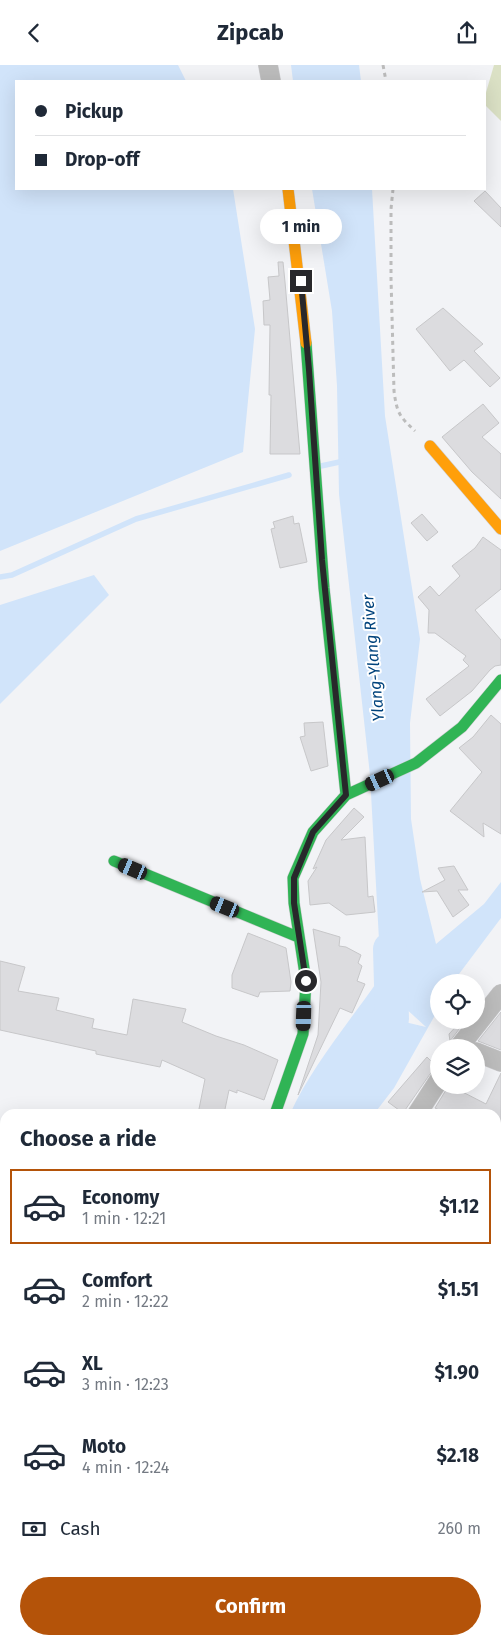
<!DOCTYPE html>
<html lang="en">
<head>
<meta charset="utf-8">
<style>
  body { margin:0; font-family:"Fira Sans",sans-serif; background:#f2f2f3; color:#1f2937; height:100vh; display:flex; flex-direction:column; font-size:19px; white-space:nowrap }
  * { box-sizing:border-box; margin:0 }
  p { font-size:16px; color:#747a83 }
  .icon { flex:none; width:28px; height:28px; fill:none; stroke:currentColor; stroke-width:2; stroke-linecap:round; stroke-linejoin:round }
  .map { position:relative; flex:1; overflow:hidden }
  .panel { position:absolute; left:0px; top:1044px; width:501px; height:536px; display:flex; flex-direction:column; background:#fff; border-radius:15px 15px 0 0; box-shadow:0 5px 20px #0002 }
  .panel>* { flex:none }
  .guide { position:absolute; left:15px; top:15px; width:471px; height:110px; border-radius:0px; box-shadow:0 5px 20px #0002; display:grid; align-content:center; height:110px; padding:0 20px; background:#fff }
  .fabs { position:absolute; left:430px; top:909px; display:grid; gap:10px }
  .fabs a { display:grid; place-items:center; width:55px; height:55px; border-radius:50%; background:#fff; box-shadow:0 5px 20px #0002; font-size:25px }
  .end { position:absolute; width:22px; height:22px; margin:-11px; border:6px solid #28282b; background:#fff; box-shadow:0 0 0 2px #fff }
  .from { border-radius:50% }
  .bubble { position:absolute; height:35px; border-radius:18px; background:#fff; box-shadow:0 5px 20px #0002; font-size:16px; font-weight:700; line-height:35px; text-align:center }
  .car { position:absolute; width:15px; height:30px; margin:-15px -8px; border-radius:6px; box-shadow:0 0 4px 1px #0007; background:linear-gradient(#222 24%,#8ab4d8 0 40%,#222 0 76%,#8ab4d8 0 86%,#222 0) }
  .guide b { display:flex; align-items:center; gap:18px; height:48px; font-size:19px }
  .guide b+b { border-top:1px solid #e0e1e3 }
  .guide i { width:12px; height:12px; background:#1f2937 }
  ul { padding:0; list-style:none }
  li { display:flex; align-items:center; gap:15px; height:75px; margin:0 10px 8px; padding:0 10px; border:2px solid transparent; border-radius:0px }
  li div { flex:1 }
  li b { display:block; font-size:19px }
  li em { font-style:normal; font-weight:700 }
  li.on { border-color:#b45309 }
  li>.icon { width:45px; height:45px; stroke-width:1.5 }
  h2 { padding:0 20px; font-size:22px; line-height:60px }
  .pay { display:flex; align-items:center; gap:12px; height:55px; padding:0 20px; font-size:19px }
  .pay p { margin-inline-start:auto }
  .action { display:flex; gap:10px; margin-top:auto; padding:10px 20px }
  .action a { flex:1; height:58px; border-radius:30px; background:#b45309; color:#fff; font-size:20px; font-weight:700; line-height:58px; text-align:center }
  header { display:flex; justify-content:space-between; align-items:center; height:65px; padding:0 20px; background:#fff; font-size:22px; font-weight:700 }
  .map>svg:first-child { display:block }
</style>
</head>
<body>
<header><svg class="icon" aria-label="back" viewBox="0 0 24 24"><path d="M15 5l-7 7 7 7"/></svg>Zipcab<svg class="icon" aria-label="share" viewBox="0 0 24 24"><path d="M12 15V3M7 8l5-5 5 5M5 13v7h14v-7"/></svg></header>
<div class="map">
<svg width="501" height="1579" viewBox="0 0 501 1579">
  <rect width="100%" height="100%" fill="#f2f3f6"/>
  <!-- green -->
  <path fill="#dbe1c5" d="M494,0H501V56L485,40V31Z"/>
  <!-- water -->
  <path fill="#d1e4fa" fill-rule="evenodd" d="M0,0H178L186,16H16V124H233L255,264L243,387L0,486Z
    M291,0H359L361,16H293Z
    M312,124H372L385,351L420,574L410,658L411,754L420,814L436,879L484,839L501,817V853L453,917L439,918V943L394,1023L374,1049H290C310,1004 349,957 377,917L378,914L379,875L370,710L339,429L337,321L332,246ZM378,918L426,962L392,954Z
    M94,510L109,530L0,639V540Z
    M212,1575H258L257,1579H214Z"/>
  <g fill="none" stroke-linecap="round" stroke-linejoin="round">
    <!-- stream -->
    <path stroke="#d1e4fa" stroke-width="5.5" d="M321,401L344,396
      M0,512L12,510L136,454L289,410"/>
    <!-- river -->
    <path stroke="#d1e4fa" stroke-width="34" d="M337,1049L392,954L390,884"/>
  </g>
  <!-- building -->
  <path fill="#dcdcdf" stroke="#c7c7c9" d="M485,126L501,143V162L474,136Z
    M278,197H283L285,217L300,389H270L271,330H269L270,260H264L263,236L270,235L268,212L279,211Z
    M443,243L483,279L474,286L500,313L490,322L464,295L450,306L416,264Z
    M483,339L499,358L482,372L501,389V434L472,407L442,372Z
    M422,449L438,467L427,476L411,458Z
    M293,451L294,459L299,458L307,497L280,503L271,464L275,463L273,457Z
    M483,472L501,485V524L475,545L501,575V600L495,601L490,605L472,626L440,651L426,634L469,601L463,595L466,591L435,568H428L429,545L418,532L430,521L439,531L460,511L452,501L475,483Z
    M491,650L501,659V769L483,758L484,772L450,746L482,707L459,683L473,672Z
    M323,657L328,701L311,706L300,672L305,671L304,658Z
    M354,743L364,752L341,775L365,772L368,832L373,831L375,847L346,850L329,838L310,840L308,816L317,802L313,804L326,775Z
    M454,801L468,825H458L469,840L453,852L437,826L422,827L445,815L438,803Z
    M313,864L340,872L339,881L346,882L361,890L358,898L362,901L357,916L365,919L352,948L340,943L298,1030L318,970L321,917Z
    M248,868L286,883L291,917L290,926L260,927L258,932L232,923V910Z
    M0,896L25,902L18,926L59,933L56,945L94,954L92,963L127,970L133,934L186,944L182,957L216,971L244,980L278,995L264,1035L237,1025V1028L229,1025L224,1049H198L205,1014L162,995L160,1002L96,989V986L0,965Z
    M501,947V985L478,976Z
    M462,955H466L450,976L449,969Z
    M427,992L439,1004L430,1009L403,1048L388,1037Z
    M501,1008V1057L496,1055V1049H447L435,1043L449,1020L486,1039Z"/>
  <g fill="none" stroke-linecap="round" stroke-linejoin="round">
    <defs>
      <path id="street" d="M268,0L271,16
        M459,982L501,929
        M476,987L501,997
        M417,1049L439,1015
        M496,1429L501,1430
        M71,1575L133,1579
        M304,1579L305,1575"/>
      <path id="fast" d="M306,278L324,523L346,730
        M114,796L298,872
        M275,1049L303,969L306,916L294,838L293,813L313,767L346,730L416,698L462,662L501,615
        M190,1575V1579"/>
      <path id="slow" d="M288,124L306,278
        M430,381L501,464"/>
    </defs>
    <!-- street casing -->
    <use href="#street" stroke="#ceced1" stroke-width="20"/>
    <!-- fast casing -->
    <use href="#fast" stroke="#ceced1" stroke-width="12"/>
    <!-- slow casing -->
    <use href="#slow" stroke="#ceced1" stroke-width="12"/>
    <!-- path -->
    <path stroke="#bcbcbc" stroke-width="3" stroke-dasharray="4 4" stroke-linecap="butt" d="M383,0L386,16
      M393,124L391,144V213L394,326C397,348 399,351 415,366"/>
    <!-- street -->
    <use href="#street" stroke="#bcbcbc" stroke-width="19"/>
    <!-- fast -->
    <use href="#fast" stroke="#30b455" stroke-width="11"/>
    <!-- slow -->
    <use href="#slow" stroke="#ff9f0a" stroke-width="11"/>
  </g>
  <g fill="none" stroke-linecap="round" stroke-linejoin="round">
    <!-- route -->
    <path stroke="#28282b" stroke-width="6" d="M301,216L309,305L322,495L346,730L313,767L294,813V838L306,916"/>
  </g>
  <g text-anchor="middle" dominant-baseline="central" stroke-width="4" stroke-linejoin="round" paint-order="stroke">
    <!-- water labels -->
    <g font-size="16" font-style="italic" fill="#00437c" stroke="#fff">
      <text transform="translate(373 593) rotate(-95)">Ylang-Ylang River</text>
    </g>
  </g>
</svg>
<div class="fabs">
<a><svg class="icon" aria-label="locate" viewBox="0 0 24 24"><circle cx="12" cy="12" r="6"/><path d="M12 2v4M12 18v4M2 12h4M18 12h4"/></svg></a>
<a><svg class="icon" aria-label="layers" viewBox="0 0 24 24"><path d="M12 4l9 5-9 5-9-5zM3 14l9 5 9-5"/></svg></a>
</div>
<i class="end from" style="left:306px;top:916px"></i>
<i class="end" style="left:301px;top:216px"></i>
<div class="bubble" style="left:260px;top:144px;width:82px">1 min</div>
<i class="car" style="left:380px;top:715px;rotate:245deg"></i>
<i class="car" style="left:133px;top:804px;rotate:293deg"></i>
<i class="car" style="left:225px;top:842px;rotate:292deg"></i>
<i class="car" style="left:304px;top:951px;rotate:182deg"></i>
<div class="guide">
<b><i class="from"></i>Pickup</b>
<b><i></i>Drop-off</b>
</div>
<section class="panel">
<h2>Choose a ride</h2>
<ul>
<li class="on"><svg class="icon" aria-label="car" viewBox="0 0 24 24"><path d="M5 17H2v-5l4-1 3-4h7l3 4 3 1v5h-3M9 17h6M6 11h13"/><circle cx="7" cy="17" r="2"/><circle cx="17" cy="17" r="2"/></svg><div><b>Economy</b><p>1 min · 12:21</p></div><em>$1.12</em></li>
<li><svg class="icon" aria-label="car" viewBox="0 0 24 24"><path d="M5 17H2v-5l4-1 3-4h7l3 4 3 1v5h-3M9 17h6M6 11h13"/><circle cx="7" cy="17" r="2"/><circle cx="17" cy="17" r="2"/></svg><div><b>Comfort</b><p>2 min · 12:22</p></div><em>$1.51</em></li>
<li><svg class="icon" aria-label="car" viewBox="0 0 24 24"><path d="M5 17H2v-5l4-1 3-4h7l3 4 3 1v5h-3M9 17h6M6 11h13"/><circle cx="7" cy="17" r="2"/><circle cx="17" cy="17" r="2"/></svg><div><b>XL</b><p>3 min · 12:23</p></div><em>$1.90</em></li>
<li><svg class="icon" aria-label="car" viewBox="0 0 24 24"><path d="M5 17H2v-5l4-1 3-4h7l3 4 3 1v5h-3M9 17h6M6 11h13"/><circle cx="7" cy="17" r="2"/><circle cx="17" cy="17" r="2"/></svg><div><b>Moto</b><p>4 min · 12:24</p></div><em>$2.18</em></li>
</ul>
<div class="pay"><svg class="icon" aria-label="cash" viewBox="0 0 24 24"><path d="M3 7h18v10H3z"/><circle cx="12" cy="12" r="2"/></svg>Cash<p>260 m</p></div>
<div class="action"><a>Confirm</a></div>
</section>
</div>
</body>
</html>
